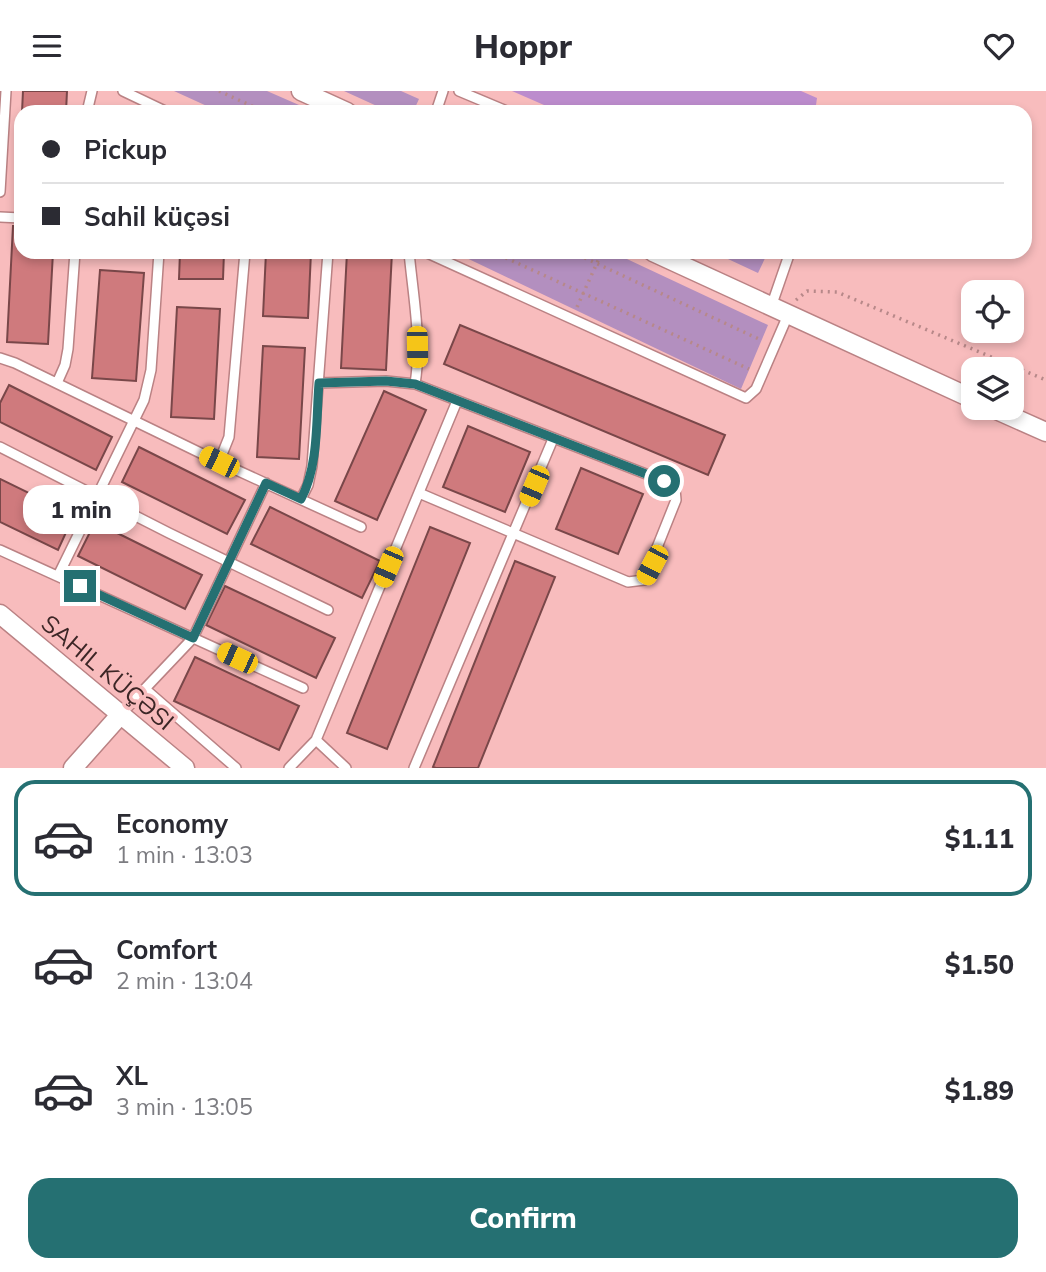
<!DOCTYPE html>
<html lang="en">
<head>
<meta charset="utf-8">
<style>
  body { margin:0; font-family:Mulish,sans-serif; background:#f7f7f7; color:#2b2b33; height:100vh; display:flex; flex-direction:column; font-size:26px; white-space:nowrap }
  * { box-sizing:border-box; margin:0 }
  p { font-size:23px; color:#7c7c81 }
  .icon { flex:none; width:38px; height:38px; fill:none; stroke:currentColor; stroke-width:2; stroke-linecap:round; stroke-linejoin:round }
  .map { position:relative; height:677px; overflow:hidden }
  .drawer { display:flex; flex-direction:column; background:#fff; flex:1 }
  .drawer>* { flex:none }
  .hud { position:absolute; left:14px; top:14px; width:1018px; height:154px; border-radius:21px; box-shadow:0 4px 10px #0003; display:grid; align-content:center; height:154px; padding:0 28px; background:#fff }
  .tools { position:absolute; left:961px; top:189px; display:grid; gap:14px }
  .tools a { display:grid; place-items:center; width:63px; height:63px; border-radius:14px; background:#fff; box-shadow:0 4px 10px #0003; font-size:35px }
  .end { position:absolute; width:32px; height:32px; margin:-16px; border:9px solid #257072; background:#fff; box-shadow:0 0 0 4px #fff }
  .from { border-radius:50% }
  .bubble { position:absolute; height:49px; border-radius:21px; background:#fff; box-shadow:0 4px 10px #0003; font-size:23px; font-weight:800; line-height:49px; text-align:center }
  .car { position:absolute; width:21px; height:42px; margin:-21px -10px; border-radius:9px; box-shadow:0 0 5px 2px #0007; background:linear-gradient(#f5c518 24%,#345 0 40%,#f5c518 0 76%,#345 0 86%,#f5c518 0) }
  .hud b { display:flex; align-items:center; gap:24px; height:66px; font-size:26px }
  .hud b+b { border-top:2px solid #e1e1e2 }
  .hud i { width:18px; height:18px; background:#2b2b33 }
  ul { padding:12px 0 0; list-style:none }
  li { display:flex; align-items:center; gap:21px; height:116px; margin:0 14px 10px; padding:0 14px; border:4px solid transparent; border-radius:21px }
  li div { flex:1 }
  li b { display:block; font-size:26px }
  li em { font-style:normal; font-weight:800 }
  li.active { border-color:#257072 }
  li>.icon { width:63px; height:63px; stroke-width:1.5 }
  .primary-button { display:flex; gap:14px; margin-top:auto; padding:14px 28px }
  .primary-button a { flex:1; height:80px; border-radius:21px; background:#257072; color:#fff; font-size:28px; font-weight:800; line-height:80px; text-align:center }
  header { display:flex; justify-content:space-between; align-items:center; height:91px; padding:0 28px; background:#fff; font-size:32px; font-weight:800 }
  .map>svg:first-child { display:block }
</style>
</head>
<body>
<header><svg class="icon" aria-label="menu" viewBox="0 0 24 24"><path d="M4 6h16M4 12h16M4 18h16"/></svg>Hoppr<svg class="icon" aria-label="heart" viewBox="0 0 24 24"><path d="M12 20l-8-8c-3-5 5-10 8-4 3-6 11-1 8 4z"/></svg></header>
<div class="map">
<svg width="1046" height="677" viewBox="0 0 1046 677">
  <rect width="100%" height="100%" fill="#f8bcbd"/>
  <!-- green -->
  <path fill="#b38fbf" d="M174,0H267L315,21H220Z
    M344,0H401L419,8L413,21H390Z
    M454,161H612L768,234L741,298Z
    M713,161H768L758,182Z"/>
  <!-- forest -->
  <path fill="#bc8ccd" d="M512,0H801L817,7L815,21H560Z"/>
  <!-- building -->
  <path fill="#cf7a7d" stroke="#794749" stroke-width="2" d="M23,0H67L66,21H22Z
    M21,32V108H16Z
    M13,135H21V161H53L48,253L7,251Z
    M180,161H224L223,188H179Z
    M266,161H311L308,227L263,225Z
    M347,161H392L386,279L341,277Z
    M100,179L144,182L136,290L92,287Z
    M177,216L220,218L214,328L171,326Z
    M460,234L725,344L708,384L444,273Z
    M263,255L305,257L299,368L257,366Z
    M9,294L112,346L96,379L0,331V312Z
    M384,300L426,319L377,429L335,410Z
    M468,335L530,361L505,421L443,396Z
    M139,356L245,409L227,443L122,391Z
    M581,377L643,403L618,463L556,438Z
    M0,388L74,424L58,459L0,431Z
    M270,416L380,470L362,507L251,453Z
    M95,431L202,484L185,518L78,465Z
    M430,436L470,452L387,658L347,642Z
    M515,470L555,486L478,677H436L433,676Z
    M225,495L335,547L316,587L206,534Z
    M195,566L299,615L279,659L174,610Z"/>
  <g fill="none" stroke-linecap="round" stroke-linejoin="round">
    <defs>
      <path id="lane" d="M123,0L167,21
        M459,0L509,21
        M87,21L92,0
        M436,21L443,0
        M0,101L6,0
        M0,126L21,127
        M409,161C413,204 422,250 415,293
        M425,161L746,307L756,298L788,224
        M771,216L790,161
        M0,267L15,272L219,371L361,436
        M57,292L65,274L68,258L75,161
        M319,292L386,290L415,293L664,390L675,398L676,409L644,489L628,491L419,402
        M0,356L169,442L328,519
        M219,371L229,346L245,161
        M301,408L308,394L312,375L328,161
        M0,459L303,597
        M58,485L144,309L151,279L159,161
        M145,598L236,677
        M121,623L193,547L266,392
        M316,649L346,677
        M289,677L316,649L457,310
        M414,677L553,348"/>
      <path id="street" d="M301,0L347,21
        M653,161L973,308
        M992,317L1046,341
        M0,523L185,677
        M73,677L121,623"/>
    </defs>
    <!-- lane casing -->
    <use href="#lane" stroke="#ba8284" stroke-width="12"/>
    <!-- street casing -->
    <use href="#street" stroke="#ba8284" stroke-width="21"/>
    <!-- path -->
    <path stroke="#b78889" stroke-width="3.5" stroke-dasharray="2 5" stroke-linecap="butt" d="M219,0L265,21
      M493,161L749,278
      M572,161L761,249
      M796,209L807,200L837,201L1046,289
      M577,216L602,161"/>
    <!-- lane -->
    <use href="#lane" stroke="#fff" stroke-width="9"/>
    <!-- street -->
    <use href="#street" stroke="#fff" stroke-width="18"/>
  </g>
  <g fill="none" stroke-linecap="round" stroke-linejoin="round">
    <!-- route -->
    <path stroke="#257072" stroke-width="9" d="M80,495L193,547L266,392L301,408C319,374 316,329 319,292L386,290L415,293L664,390"/>
  </g>
  <g text-anchor="middle" dominant-baseline="central" stroke-width="7" stroke-linejoin="round" paint-order="stroke">
    <!-- street labels -->
    <g font-size="24" fill="#3c2626" stroke="#f8bcbd">
      <text transform="translate(108 581) rotate(40)">SAHIL KÜÇƏSI</text>
    </g>
  </g>
</svg>
<div class="tools">
<a><svg class="icon" aria-label="locate" viewBox="0 0 24 24"><circle cx="12" cy="12" r="6"/><path d="M12 2v4M12 18v4M2 12h4M18 12h4"/></svg></a>
<a><svg class="icon" aria-label="layers" viewBox="0 0 24 24"><path d="M12 4l9 5-9 5-9-5zM3 14l9 5 9-5"/></svg></a>
</div>
<i class="end from" style="left:664px;top:390px"></i>
<i class="end" style="left:80px;top:495px"></i>
<div class="bubble" style="left:23px;top:394px;width:116px">1 min</div>
<i class="car" style="left:417px;top:256px;rotate:179deg"></i>
<i class="car" style="left:219px;top:371px;rotate:296deg"></i>
<i class="car" style="left:534px;top:395px;rotate:203deg"></i>
<i class="car" style="left:652px;top:474px;rotate:208deg"></i>
<i class="car" style="left:388px;top:476px;rotate:203deg"></i>
<i class="car" style="left:237px;top:567px;rotate:295deg"></i>
<div class="hud">
<b><i class="from"></i>Pickup</b>
<b><i></i>Sahil küçəsi</b>
</div>
</div>
<section class="drawer">
<ul>
<li class="active"><svg class="icon" aria-label="car" viewBox="0 0 24 24"><path d="M5 17H2v-5l4-1 3-4h7l3 4 3 1v5h-3M9 17h6M6 11h13"/><circle cx="7" cy="17" r="2"/><circle cx="17" cy="17" r="2"/></svg><div><b>Economy</b><p>1 min · 13:03</p></div><em>$1.11</em></li>
<li><svg class="icon" aria-label="car" viewBox="0 0 24 24"><path d="M5 17H2v-5l4-1 3-4h7l3 4 3 1v5h-3M9 17h6M6 11h13"/><circle cx="7" cy="17" r="2"/><circle cx="17" cy="17" r="2"/></svg><div><b>Comfort</b><p>2 min · 13:04</p></div><em>$1.50</em></li>
<li><svg class="icon" aria-label="car" viewBox="0 0 24 24"><path d="M5 17H2v-5l4-1 3-4h7l3 4 3 1v5h-3M9 17h6M6 11h13"/><circle cx="7" cy="17" r="2"/><circle cx="17" cy="17" r="2"/></svg><div><b>XL</b><p>3 min · 13:05</p></div><em>$1.89</em></li>
</ul>
<div class="primary-button"><a>Confirm</a></div>
</section>
</body>
</html>
